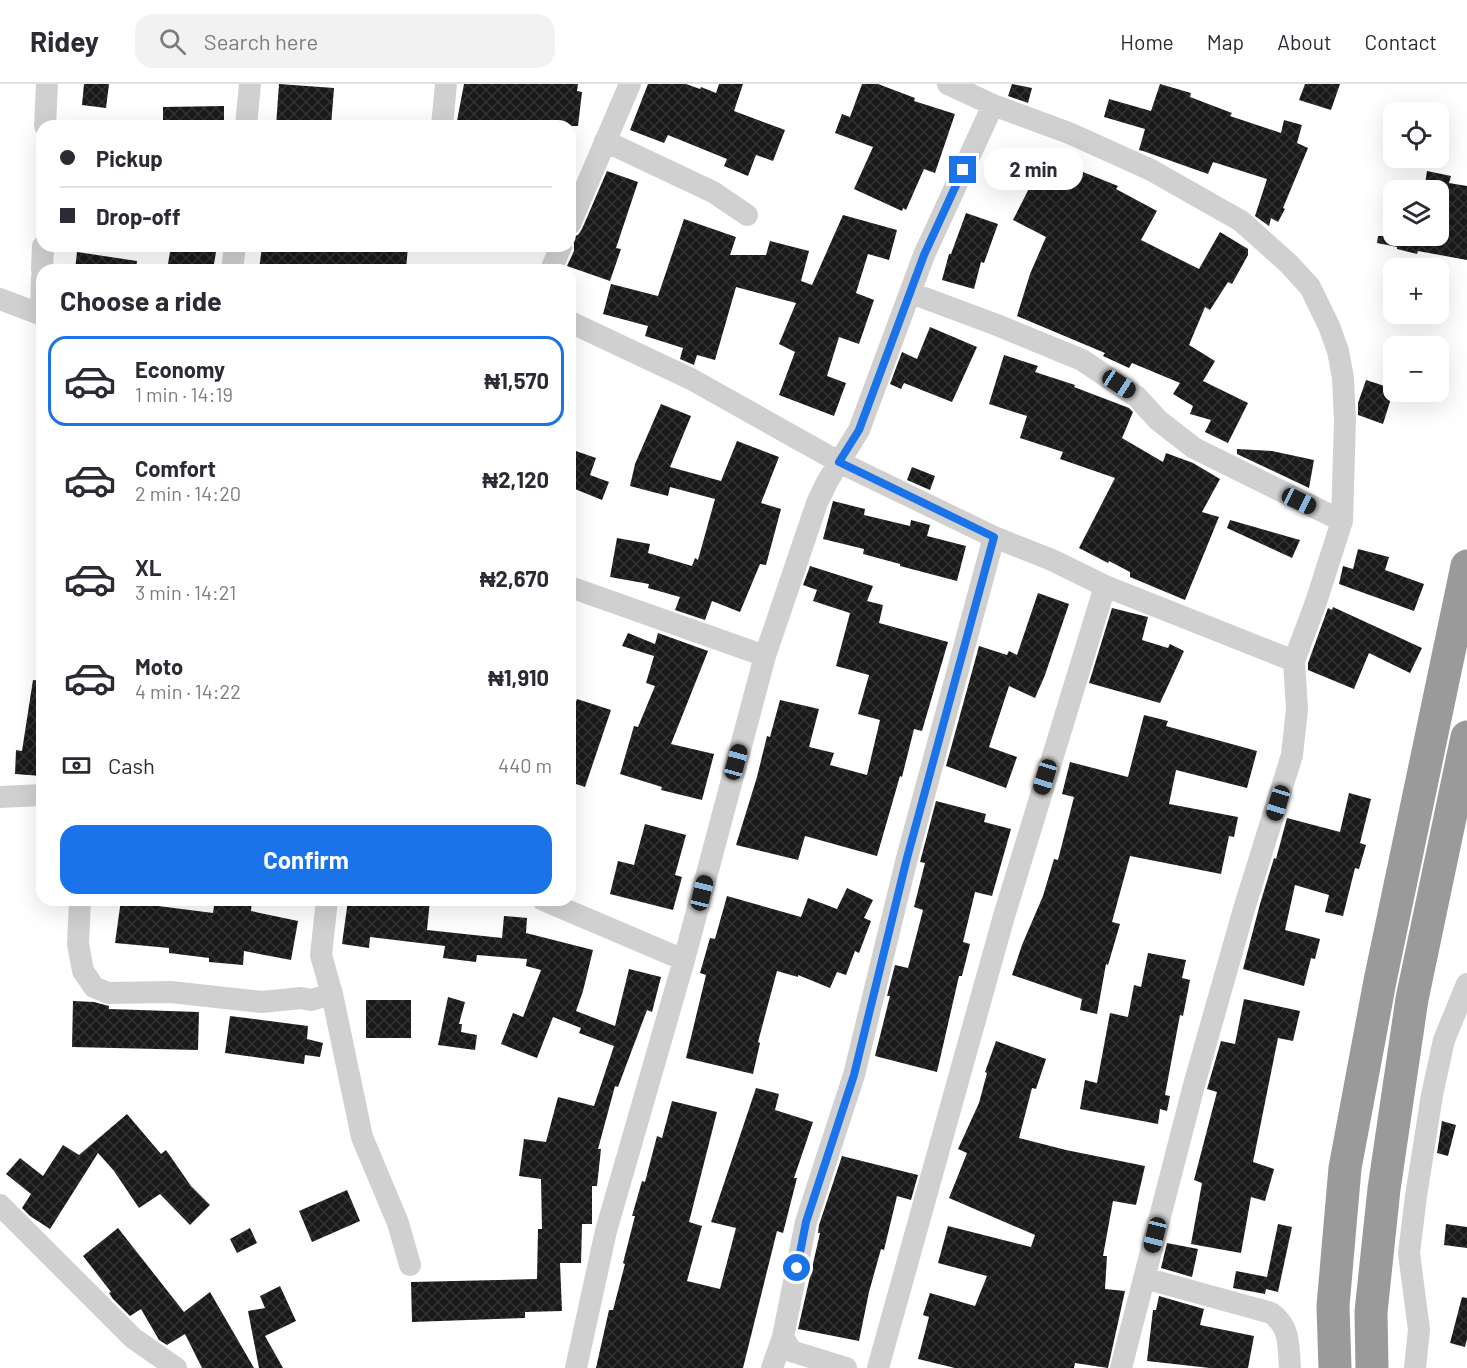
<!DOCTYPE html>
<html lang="en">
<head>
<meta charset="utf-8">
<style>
  body { margin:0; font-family:Barlow,sans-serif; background:#f2f2f3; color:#2b2b33; height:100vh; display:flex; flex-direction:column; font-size:22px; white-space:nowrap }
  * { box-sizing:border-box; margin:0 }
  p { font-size:20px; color:#7c7c81 }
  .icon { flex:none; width:33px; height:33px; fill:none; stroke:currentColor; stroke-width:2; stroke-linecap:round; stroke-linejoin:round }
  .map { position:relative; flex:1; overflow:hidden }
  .details { position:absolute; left:36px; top:180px; width:540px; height:642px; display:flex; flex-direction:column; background:#fff; border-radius:18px; box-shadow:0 6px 24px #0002 }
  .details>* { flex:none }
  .hud { position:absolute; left:36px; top:36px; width:540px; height:132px; border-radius:18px; box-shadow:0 6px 24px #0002; display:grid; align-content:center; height:132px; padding:0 24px; background:#fff }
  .tools { position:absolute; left:1383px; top:18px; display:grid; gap:12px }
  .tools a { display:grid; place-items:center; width:66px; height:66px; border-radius:12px; background:#fff; box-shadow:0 6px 24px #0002; font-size:30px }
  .end { position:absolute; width:27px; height:27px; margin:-14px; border:8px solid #1a73e8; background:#fff; box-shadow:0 0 0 3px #fff }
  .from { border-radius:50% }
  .bubble { position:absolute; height:42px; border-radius:18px; background:#fff; box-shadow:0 6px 24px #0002; font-size:20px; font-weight:700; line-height:42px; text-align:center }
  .car { position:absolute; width:18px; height:36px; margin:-18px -9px; border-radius:8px; box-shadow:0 0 4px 2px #0007; background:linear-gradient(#222 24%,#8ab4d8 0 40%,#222 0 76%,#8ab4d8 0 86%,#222 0) }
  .hud b { display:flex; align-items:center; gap:21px; height:57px; font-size:22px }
  .hud b+b { border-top:2px solid #e1e1e2 }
  .hud i { width:15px; height:15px; background:#2b2b33 }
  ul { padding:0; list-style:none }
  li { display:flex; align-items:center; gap:18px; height:90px; margin:0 12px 9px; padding:0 12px; border:3px solid transparent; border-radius:18px }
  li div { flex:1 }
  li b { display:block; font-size:22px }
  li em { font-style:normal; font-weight:700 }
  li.selected { border-color:#1a73e8 }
  li>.icon { width:54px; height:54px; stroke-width:1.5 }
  h2 { padding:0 24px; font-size:27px; line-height:72px }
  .pay { display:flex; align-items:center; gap:15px; height:66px; padding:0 24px; font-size:22px }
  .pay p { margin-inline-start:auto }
  .cta { display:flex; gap:12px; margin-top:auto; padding:12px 24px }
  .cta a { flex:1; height:69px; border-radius:18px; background:#1a73e8; color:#fff; font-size:24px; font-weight:700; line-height:69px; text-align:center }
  header { display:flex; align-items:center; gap:36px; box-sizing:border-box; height:84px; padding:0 30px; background:#fff; border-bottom:2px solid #e1e1e2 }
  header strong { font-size:28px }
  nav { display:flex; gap:33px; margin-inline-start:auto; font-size:21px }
  .search { width:420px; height:54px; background:#f2f2f3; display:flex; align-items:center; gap:15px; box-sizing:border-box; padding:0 21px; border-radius:18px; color:#7c7c81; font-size:22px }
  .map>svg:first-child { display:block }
</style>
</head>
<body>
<header>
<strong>Ridey</strong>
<div class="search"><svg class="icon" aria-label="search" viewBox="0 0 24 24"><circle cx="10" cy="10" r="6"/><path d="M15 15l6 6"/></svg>Search here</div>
<nav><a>Home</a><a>Map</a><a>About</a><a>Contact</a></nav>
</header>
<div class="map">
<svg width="1467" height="1284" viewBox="0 0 1467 1284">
  <defs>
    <pattern id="building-cross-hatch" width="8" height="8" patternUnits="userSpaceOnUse" patternTransform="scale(1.5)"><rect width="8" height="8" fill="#1a1a1a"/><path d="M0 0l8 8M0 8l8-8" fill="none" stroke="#333"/></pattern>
  </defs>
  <rect width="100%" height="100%" fill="#fff"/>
  <!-- building -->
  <path fill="url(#building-cross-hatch)" d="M84,0H109L106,24L82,21Z
    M279,0L334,4L331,42H276Z
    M464,0H578L577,7L582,8L578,42H456Z
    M648,0H686L700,5L701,3L716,9L719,0H743L734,27L785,46L773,77L756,71L748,92L724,82L727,75L668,51L664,59L630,46Z
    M862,0H878L915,14L914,17L955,30L935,89L924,85L906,126L903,124L902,127L854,105L873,63L835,49L842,30L850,33Z
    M1012,0L1032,4L1028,19L1008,12Z
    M1160,0L1191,9L1190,13L1232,29L1230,32L1281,49L1284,36L1302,41L1297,59L1308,64L1283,124L1285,125L1278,138L1271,134L1269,142L1255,132L1267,95L1213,78L1208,90L1143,67L1139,66L1145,45L1104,33L1109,15L1151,27Z
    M1305,0H1340L1331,26L1299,16Z
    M224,22V42H163V23Z
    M1044,75L1081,95L1083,88L1118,102L1116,105L1157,127L1141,156L1199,185L1220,148L1248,165V171L1232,200L1228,198L1210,226L1205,223L1189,261L1215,277L1203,297L1248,319L1228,359L1205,348L1211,336L1190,330L1193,322L1173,310L1180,299L1132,279L1129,284L1103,272L1105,269L1017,232L1030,190L1046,153L1013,136Z
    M607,87L638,98L616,164L621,165L610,197L567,182L574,167V160L571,153L578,151L582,145Z
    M1427,87L1451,92L1449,99L1467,102V176L1418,167L1417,170L1397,165V163L1377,159L1378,152H1438V106H1424Z
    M966,129L998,140L984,179L981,178L974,205L942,196L949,170H951Z
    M843,131L897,146L889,176L868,170L856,209L874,216L859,260L839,253L827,292L846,299L834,332L779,311L795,268L779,260L796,219L736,203L715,276L697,271L694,281L680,275L683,264L645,252L648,242L603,230L611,200L658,212L684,135L736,153L730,171H766L770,157L809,167L801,197L812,201Z
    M171,162H217L213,186H167Z
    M262,162H408L406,186H259Z
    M77,168L137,177L136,186H75Z
    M930,243L977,263L952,318L904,299L901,305L890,300L902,268L917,275Z
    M1004,271L1038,282L1035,288L1075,301L1074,303L1129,324L1133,328L1122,354L1163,378L1166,369L1193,379L1220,395L1202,428L1219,433L1185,516L1130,493V488L1109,477L1108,479L1079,464L1115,394L1060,375L1063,368L1020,354L1027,332L989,320Z
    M1366,296L1394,305L1383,340L1358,331V319Z
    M661,320L691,332L670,383L721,397L737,357L779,373L761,419L781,425L766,481L760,480L740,528L712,517L705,536L675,526L680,513L648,504L649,500L610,493L617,454L650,460L648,469L692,482L695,474L698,476L715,415L670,403L668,412L630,402L635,380Z
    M570,365L596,374L590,391L609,398L602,416L570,403Z
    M1237,365L1272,367L1314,376L1309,404L1237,370Z
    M912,383L935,392L930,406L907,396Z
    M833,417L865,425L864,431L910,442L911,436L930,441L927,452L966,462L957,497L900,482V480L863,470L864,465L823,455Z
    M1230,436L1300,456L1292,474L1227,444Z
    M1358,465L1389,473L1385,486L1424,500L1414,527L1339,500L1343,482L1353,485Z
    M810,482L873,502L867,517L883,521L879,539L948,558L922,647L914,645L902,693L900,692L877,772L805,752L798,776L736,761L757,693L767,652L770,653L780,616L819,625L809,663L834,669L830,681L867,691L880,636L858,630L869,591L836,582L850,529L813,517L817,506L803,501Z
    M1038,509L1069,520L1045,591L1035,614L1009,602L989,663L1017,673L1006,704L946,682L979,562L1007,571L1009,567L1017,571Z
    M1333,523L1422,564L1410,589L1369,569L1354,605L1308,586V579L1328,524L1332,526Z
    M1112,524L1148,533L1142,556L1168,564L1170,560L1184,567L1160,619L1089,599Z
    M628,549L655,560L658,549L708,567L671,660L714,670L702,716L661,706L662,703L620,690L634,642L638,643L655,602L646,599L654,572L622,562Z
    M33,596L42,597V692L15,690L16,666L22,667Z
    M577,615L611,626L585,703L570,698V635Z
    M1144,631L1168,637L1166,642L1257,667L1247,704L1176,686L1169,720L1238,733L1234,753L1229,752L1221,790L1130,772L1112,838L1120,840L1108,881L1106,880L1097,930L1080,926L1082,915L1012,891L1022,861L1043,812L1054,775L1058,776L1074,713L1062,710L1070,678L1128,693Z
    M1349,709L1371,715L1360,759L1366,761L1359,785L1355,784L1343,832L1325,828L1329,811L1295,801L1285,846L1320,855L1315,875L1311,874L1304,902L1243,885L1260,820L1274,774L1276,775L1287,734L1340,748Z
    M936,717L986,730L984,738L1011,745L992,812L975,808L963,858L970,860L962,892H959L937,988L875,972L890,912H887L895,881L908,884L923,826L914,823L925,779L920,778Z
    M645,740L686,751L675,791L682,793L673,826L610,810L618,777L634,781Z
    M847,804L873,816L864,834L871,837L859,869L855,867L846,891L837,888L830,904L798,891V893L777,887L758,958L760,959L753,990L686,974L706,891L700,889L710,854L715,855L727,812L801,833L808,814L837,825Z
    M121,816H159L158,822L213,829L215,816H252L251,827L298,837L291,876L244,867L243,881L209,878V874L169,869V864L115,859Z
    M348,816H430L427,846L502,854L504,832L527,834L526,849L593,866L583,907L576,927L615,942L629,885L661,893L652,928L647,926L618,1003L615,1002L598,1065H601L597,1102H592V1140H582L581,1179H560L562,1227L525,1228V1234L412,1238L411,1198L537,1195L538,1145H542L541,1095L519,1092L524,1055L546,1058L558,1013L594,1022L614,962L579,949L581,944L553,933L537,974L501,960L513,929L523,933L541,886L526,882L527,875L477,871L476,878L443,874L445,862L370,853L369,864L342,860Z
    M1148,869L1186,876L1182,894L1190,896L1183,932L1180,931L1165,1011L1170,1012L1167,1027L1160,1025L1158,1040L1080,1025L1085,996L1097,999L1110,929L1128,933L1134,901L1141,903Z
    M448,913L465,918L459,940H462L461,948L477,951L475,966L438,961Z
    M1244,915L1300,927L1293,957L1278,954L1253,1078L1274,1085L1265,1117L1251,1113L1241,1169L1191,1160L1202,1099L1194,1096L1217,1008L1207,1005L1221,957L1235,960Z
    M366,916H411V954H366Z
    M73,917L94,918L109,922V925L199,928L198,966L72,963Z
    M230,932L308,942L307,955L323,959L320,973L305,971L304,980L225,969Z
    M996,957L1046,975L1036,1005L1032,1004L1019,1054L1066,1066L1145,1082L1136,1121L1113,1117L1103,1172H1107L1105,1205L1125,1207L1108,1284L1075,1279L1074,1284H955L918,1275L929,1233L923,1231L930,1209L975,1222L987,1192L938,1179L948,1142L1031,1163L1035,1151L949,1114L967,1069L958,1065L979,1019L987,989L985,988Z
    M756,1004L779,1010L775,1026L813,1038L794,1094H797L783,1149L777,1147L743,1284H596L609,1226H613L625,1180L623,1179L635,1132H632L642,1097L645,1098L657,1052L662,1054L672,1017L717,1028L689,1138L702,1142L687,1197L720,1205L736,1144L711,1138Z
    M127,1030L161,1070L166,1066L191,1102L210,1121L190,1141L160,1110L139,1124L114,1087L98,1069L50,1145L30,1132L22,1124L31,1110L6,1090L20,1074L43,1092L63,1061L79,1071Z
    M1442,1037L1456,1041L1448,1072L1437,1069Z
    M842,1072L918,1091L911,1116L897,1112L884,1166L881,1165L869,1208L859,1257L798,1245L820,1149H818L819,1141Z
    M347,1106L360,1137L312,1158L299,1127Z
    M1278,1140L1292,1143L1278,1208L1266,1205L1265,1210L1233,1204L1236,1187L1267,1193Z
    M1446,1140L1467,1143V1164L1444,1161Z
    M118,1144L184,1228L210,1208L254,1284H202L185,1250L167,1261L159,1256L141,1225L130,1232L113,1215L109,1209L111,1208L83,1172Z
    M250,1144L257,1159L237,1169L230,1155Z
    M1167,1159L1198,1165L1192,1193L1161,1184Z
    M280,1202L296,1237L265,1252L283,1284H259L248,1227L265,1224L260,1212Z
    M1159,1212L1204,1225L1200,1241L1254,1252L1248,1284H1210L1147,1277L1153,1226H1156Z
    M1462,1213L1467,1214V1255L1465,1263L1450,1259Z"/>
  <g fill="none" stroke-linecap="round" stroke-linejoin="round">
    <!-- minor -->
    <path stroke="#d0d0d0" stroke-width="22" d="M948,0L993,21L1069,49L1151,86L1241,137L1289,180L1310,203L1329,242L1338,267L1343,294L1345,336L1342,437L1316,518L1294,577L1297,625L1292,671L1244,825L1194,1001L1121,1284
      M45,42L47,0
      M246,42L250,0
      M442,42L446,0
      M605,57L713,108L747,131
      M570,140L630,0
      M42,186L43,162
      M232,186L235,162
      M551,186L561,162
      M911,209L997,241L1082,276L1137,313L1158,336L1194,364L1342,437
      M0,215L42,231
      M41,231L42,193
      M570,238L691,295L839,378L994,453L1052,476L1105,502L1294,577
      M570,503L765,572
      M0,713L42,711
      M80,816L78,860L83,887L94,903L108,909L171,908L262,918L301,914L311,916L332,910L321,871L327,816
      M543,816L684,876
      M332,910L362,1053L398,1139L410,1181
      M0,1121L133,1254L176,1284
      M1144,1194L1271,1229C1291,1243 1288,1262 1290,1284
      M783,1253L791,1267L846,1284
      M576,1284L606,1147L684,876L765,572L817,419L827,398L859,346L924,171L993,21
      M772,1284L783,1253L806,1138L854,991L907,774L994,453
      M878,1284L1004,832L1105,502
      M1415,1284L1419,1246L1409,1169L1416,1112L1432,1011L1444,956L1467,900"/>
    <!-- highway -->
    <path stroke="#9a9a9a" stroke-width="33" d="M1335,1284L1333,1222L1345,1084L1380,897L1467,482
      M1372,1284L1371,1228L1384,1105L1412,915L1467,653"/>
  </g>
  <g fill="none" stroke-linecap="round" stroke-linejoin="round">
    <!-- route -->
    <path stroke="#1a73e8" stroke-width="8" d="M797,1184L806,1138L854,991L907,774L994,453L839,378L859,346L924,171L963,86"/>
  </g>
</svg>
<div class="tools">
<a><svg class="icon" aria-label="locate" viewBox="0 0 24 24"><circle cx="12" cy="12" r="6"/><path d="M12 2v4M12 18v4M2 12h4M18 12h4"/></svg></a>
<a><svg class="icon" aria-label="layers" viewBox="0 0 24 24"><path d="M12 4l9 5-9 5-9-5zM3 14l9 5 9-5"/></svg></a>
<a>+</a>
<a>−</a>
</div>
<i class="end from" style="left:797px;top:1184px"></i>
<i class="end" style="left:963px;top:86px"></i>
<div class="bubble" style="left:984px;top:64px;width:99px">2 min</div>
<i class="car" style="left:1119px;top:300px;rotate:123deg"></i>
<i class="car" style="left:1299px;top:417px;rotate:116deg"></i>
<i class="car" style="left:736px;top:678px;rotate:15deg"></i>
<i class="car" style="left:1045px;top:693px;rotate:197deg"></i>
<i class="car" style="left:1278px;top:719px;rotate:197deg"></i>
<i class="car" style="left:702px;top:809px;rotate:14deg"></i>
<i class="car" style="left:1155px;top:1151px;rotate:194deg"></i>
<div class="hud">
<b><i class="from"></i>Pickup</b>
<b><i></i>Drop-off</b>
</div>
<section class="details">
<h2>Choose a ride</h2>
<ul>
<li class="selected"><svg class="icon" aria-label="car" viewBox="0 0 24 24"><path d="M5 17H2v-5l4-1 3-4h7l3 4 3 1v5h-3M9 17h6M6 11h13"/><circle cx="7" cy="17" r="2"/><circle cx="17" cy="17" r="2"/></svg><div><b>Economy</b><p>1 min · 14:19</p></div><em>₦1,570</em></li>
<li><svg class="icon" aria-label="car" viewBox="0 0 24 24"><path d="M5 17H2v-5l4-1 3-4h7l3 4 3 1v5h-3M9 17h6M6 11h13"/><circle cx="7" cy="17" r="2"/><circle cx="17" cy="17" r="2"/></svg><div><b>Comfort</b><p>2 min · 14:20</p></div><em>₦2,120</em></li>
<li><svg class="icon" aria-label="car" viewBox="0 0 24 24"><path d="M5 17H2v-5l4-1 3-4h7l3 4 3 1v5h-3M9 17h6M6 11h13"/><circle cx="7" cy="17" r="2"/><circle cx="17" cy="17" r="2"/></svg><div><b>XL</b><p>3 min · 14:21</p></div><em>₦2,670</em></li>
<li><svg class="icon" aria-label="car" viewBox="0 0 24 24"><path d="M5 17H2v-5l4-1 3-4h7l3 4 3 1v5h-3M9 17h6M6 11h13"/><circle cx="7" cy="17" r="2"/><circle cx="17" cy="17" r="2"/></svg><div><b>Moto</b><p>4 min · 14:22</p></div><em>₦1,910</em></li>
</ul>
<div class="pay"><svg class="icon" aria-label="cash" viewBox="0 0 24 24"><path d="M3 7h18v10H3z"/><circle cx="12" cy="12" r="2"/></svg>Cash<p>440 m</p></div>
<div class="cta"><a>Confirm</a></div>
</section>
</div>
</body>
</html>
